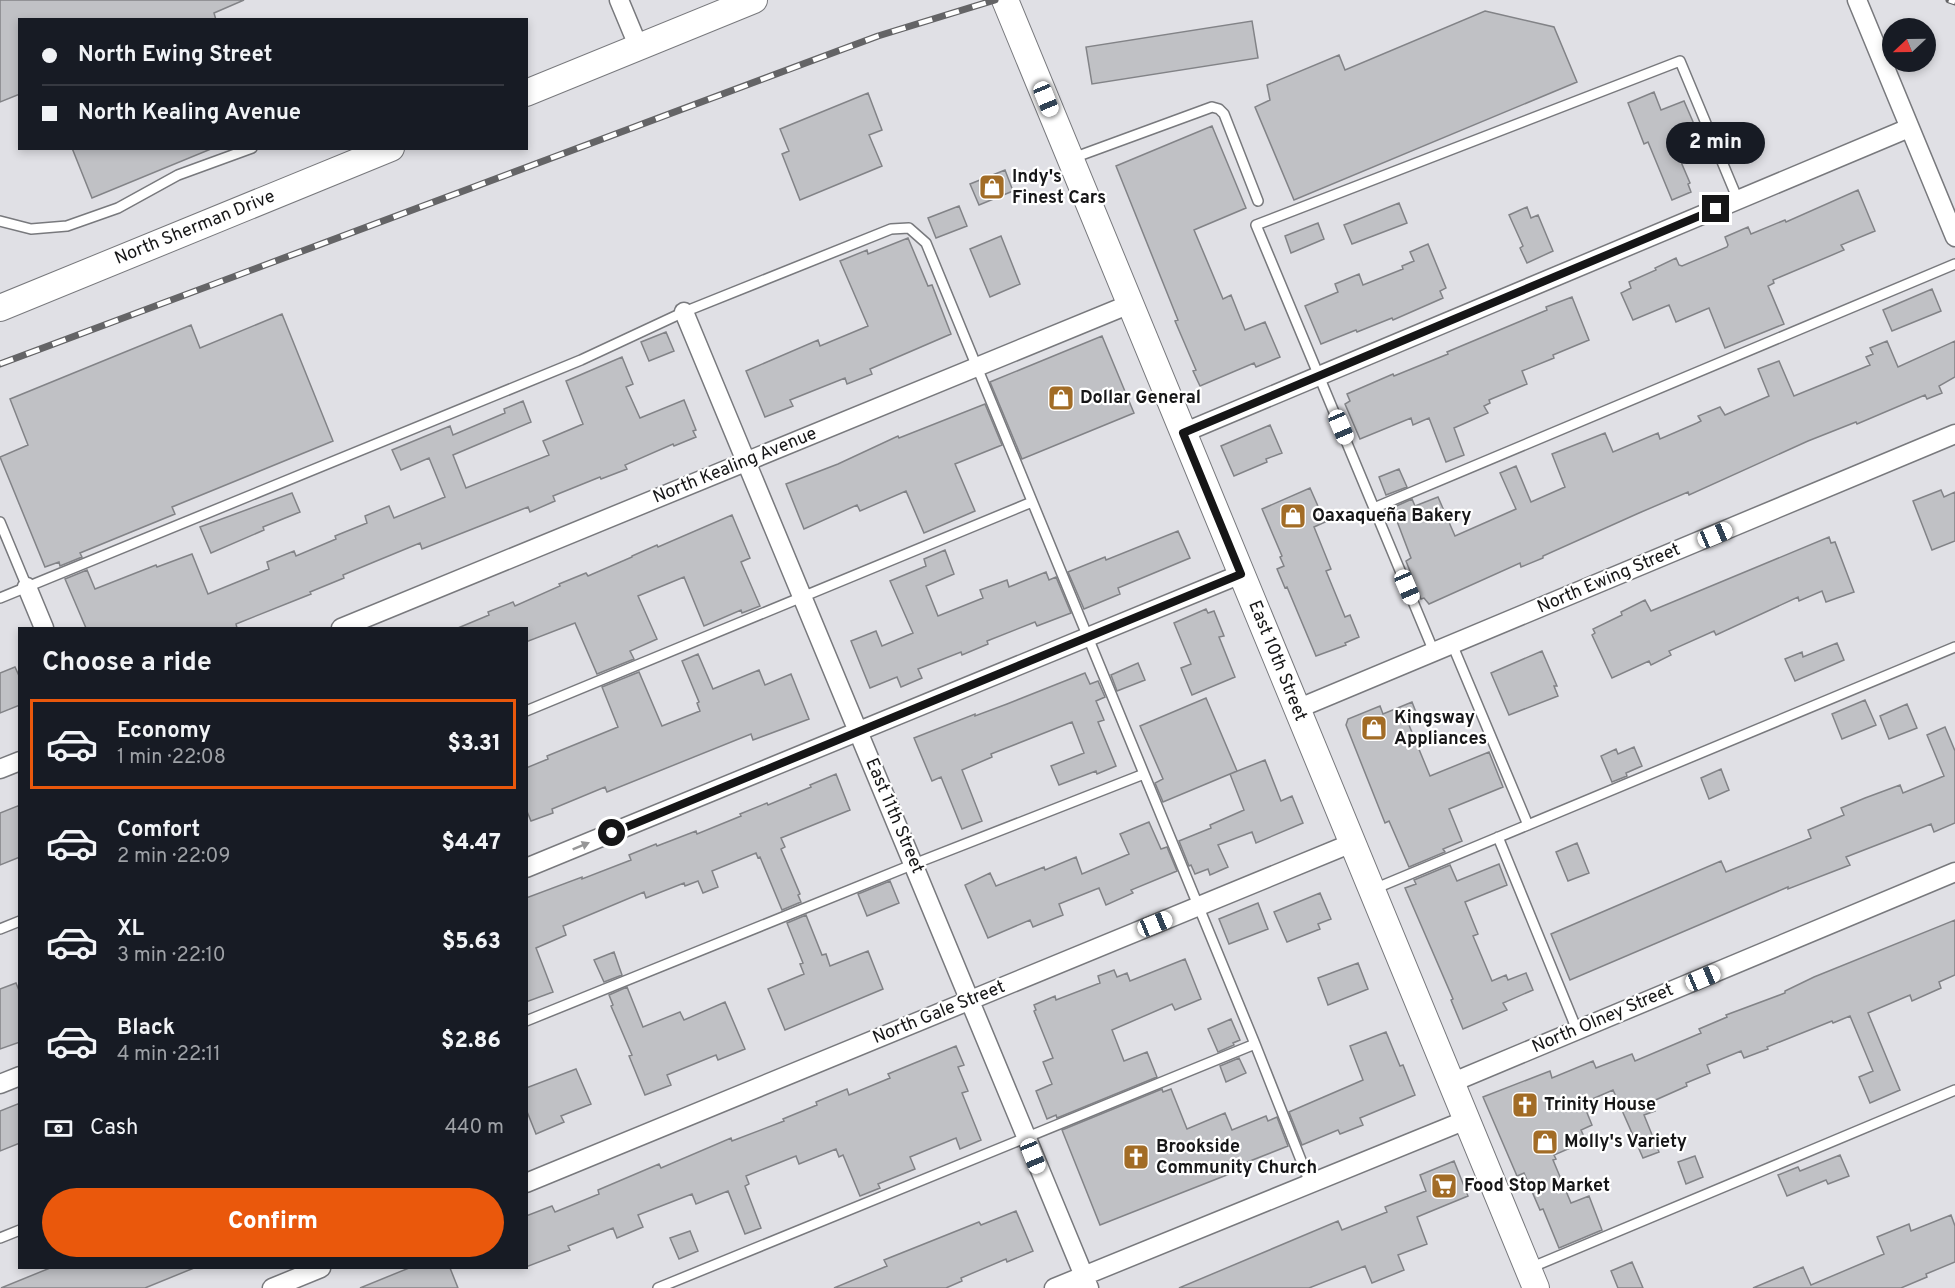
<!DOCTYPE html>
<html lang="en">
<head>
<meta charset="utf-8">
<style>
  body { margin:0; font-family:Overpass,sans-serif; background:#20242c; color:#f1f3f6; height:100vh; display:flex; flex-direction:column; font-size:22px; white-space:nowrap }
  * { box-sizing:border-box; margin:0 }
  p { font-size:20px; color:#9ea1a6 }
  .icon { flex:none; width:33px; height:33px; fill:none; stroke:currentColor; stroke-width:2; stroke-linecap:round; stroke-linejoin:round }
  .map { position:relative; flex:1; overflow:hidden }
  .drawer { position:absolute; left:18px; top:627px; width:510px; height:642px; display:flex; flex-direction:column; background:#171b24; border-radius:0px; box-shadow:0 3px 9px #0003 }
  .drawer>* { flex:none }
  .hud { position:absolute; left:18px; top:18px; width:510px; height:132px; border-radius:0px; box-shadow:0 3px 9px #0003; display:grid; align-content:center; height:132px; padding:0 24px; background:#171b24 }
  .needle { width:39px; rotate:248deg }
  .controls { position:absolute; left:1882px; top:18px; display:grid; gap:12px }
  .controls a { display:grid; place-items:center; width:54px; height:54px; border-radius:50%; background:#171b24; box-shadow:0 3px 9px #0003; font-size:30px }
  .end { position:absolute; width:27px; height:27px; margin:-14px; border:8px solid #161617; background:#fff; box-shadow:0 0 0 3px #fff }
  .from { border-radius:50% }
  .bubble { position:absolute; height:42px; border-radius:21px; background:#171b24; box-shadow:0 3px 9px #0003; font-size:20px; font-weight:800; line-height:42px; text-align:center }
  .car { position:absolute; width:18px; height:36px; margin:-18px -9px; border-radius:8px; box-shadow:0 0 4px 2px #0007; background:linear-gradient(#fff 24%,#345 0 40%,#fff 0 76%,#345 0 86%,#fff 0) }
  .hud b { display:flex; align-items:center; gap:21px; height:57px; font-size:22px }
  .hud b+b { border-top:2px solid #363941 }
  .hud i { width:15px; height:15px; background:#f1f3f6 }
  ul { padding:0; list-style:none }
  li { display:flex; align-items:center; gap:18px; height:90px; margin:0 12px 9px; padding:0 12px; border:3px solid transparent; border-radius:0px }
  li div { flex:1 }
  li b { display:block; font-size:22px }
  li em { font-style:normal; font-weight:800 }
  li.on { border-color:#ea580c }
  li>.icon { width:54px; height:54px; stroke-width:1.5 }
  h2 { padding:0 24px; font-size:27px; line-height:72px }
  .pay { display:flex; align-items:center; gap:15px; height:66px; padding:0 24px; font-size:22px }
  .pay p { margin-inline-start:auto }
  .cta { display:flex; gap:12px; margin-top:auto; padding:12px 24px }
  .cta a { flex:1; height:69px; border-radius:36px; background:#ea580c; color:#fff; font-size:24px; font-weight:800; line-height:69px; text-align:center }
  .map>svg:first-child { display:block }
</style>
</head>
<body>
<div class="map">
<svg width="1955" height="1288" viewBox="0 0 1955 1288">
  <rect width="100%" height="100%" fill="#e0e0e5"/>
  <!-- building -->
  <path fill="#c0c1c5" stroke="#828387" stroke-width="1.5" d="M0,0H244L214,13L216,20H20V94L0,102Z
    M1485,11L1554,27L1577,82L1294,200L1255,107L1270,100L1267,85L1339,55L1345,70Z
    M1252,21L1258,58L1092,84L1086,47Z
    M1654,92L1661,110L1684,101L1694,124L1669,134L1690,183L1688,184L1691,192L1672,200L1648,142L1644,144L1628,103Z
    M868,93L882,130L869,135L882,166L800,200L782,154L789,151L780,129Z
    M1212,126L1246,208L1194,230L1223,299L1231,295L1245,330L1265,322L1280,357L1256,367L1254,363L1200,386L1193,371L1196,370L1175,321L1178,320L1116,166Z
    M72,148H211V149L92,198Z
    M1005,170L1013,191L979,205L970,184Z
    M1858,190L1875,231L1841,245L1844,250L1773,280L1774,283L1768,286L1784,324L1725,348L1709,308L1676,322L1669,305L1633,320L1621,293L1631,288L1629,282L1656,270L1655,268L1676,258L1679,265L1682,266L1727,247L1728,245L1725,237L1748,227L1751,234L1785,220L1786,222Z
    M1399,203L1407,223L1352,244L1344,225Z
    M959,206L967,226L936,238L928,218Z
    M1527,207L1531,218L1538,215L1553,251L1527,263L1520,248L1523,246L1509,215Z
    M1318,223L1324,239L1291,253L1285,236Z
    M1001,236L1020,284L990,297L970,249Z
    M908,238L928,286L932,285L951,334L870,369L872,374L847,384L845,378L790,400L793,406L765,417L746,371L818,340L820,346L868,326L840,261L867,250L868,254Z
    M1428,244L1446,288L1440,291L1443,298L1393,320L1392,318L1357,332L1356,330L1321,344L1305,306L1338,292L1335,284L1359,274L1363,285L1403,269L1402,266L1414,261L1410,252Z
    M1932,289L1941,311L1892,331L1883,310Z
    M1572,297L1589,340L1553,355L1554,358L1522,371L1527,384L1489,400L1490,403L1484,406L1488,413L1454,428L1464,455L1446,462L1429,418L1413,425L1411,418L1360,439L1345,404L1350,401L1347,394L1393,374L1394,376L1448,354L1447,352L1547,310L1546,307Z
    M282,314L333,441L172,507L175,514L80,553L82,557L60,566L59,562L45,567L0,457L28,445L10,399L191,325L200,348Z
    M666,332L674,351L649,361L641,342Z
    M1102,336L1134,413L1022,459L990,382Z
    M1887,341L1898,367L1955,341V377L1939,386L1942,393L1927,399L1925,395L1857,424L1856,422L1808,441L1689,495L1688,492L1639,513L1543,556V558L1521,567L1520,563L1429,604L1424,598L1421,599L1406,561L1411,558L1392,508L1412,499L1415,506L1438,497L1455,536L1516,509L1500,473L1516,466L1531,502L1565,487L1552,454L1605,433L1613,452L1658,433L1660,439L1697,423L1701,421L1698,416L1720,407L1725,415L1769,396L1758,369L1779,361L1794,396L1870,365L1866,357L1873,354L1870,348Z
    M622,357L633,384L626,387L640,418L684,400L696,430L693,431L696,437L674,446L673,444L625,465L627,469L601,479L600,477L553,496L555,501L530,512L528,507L422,549L420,543L374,562L343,575L344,578L310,592L311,594L236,624L237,628H86L65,579L87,570L95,589L156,565L157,567L192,554L208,594L269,569L267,562L294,551L296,556L336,539L335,536L367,523L365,516L389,506L394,518L445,497L429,458L401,470L392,450L450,426L453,435L505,413L504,409L523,401L531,422L453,455L466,488L549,455L543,441L583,424L566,381Z
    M985,404L1002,445L955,464L975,511L924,533L906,491L860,511L857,505L804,529L786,484L838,464L898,436L899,438Z
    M1270,425L1282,453L1266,459L1267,462L1234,476L1221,446Z
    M1399,469L1407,487L1386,495L1379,477Z
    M1310,488L1325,522L1314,527L1331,569L1326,571L1345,617L1350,615L1359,637L1345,643L1346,645L1316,656L1287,587L1285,588L1277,569L1284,566L1280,557L1282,556L1262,509Z
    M1941,490L1944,497L1955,492V541L1932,550L1913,501Z
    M292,493L300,512L263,527L264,530L211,553L200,527Z
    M732,515L750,558L741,562L760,606L742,613L741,610L704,626L684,577L638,596L657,639L630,651L634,659L597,674L575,623L526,642V628H458L489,615L488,612L513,602L515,606L560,586L559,584L586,573L588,576L632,557V556L657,545L658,547Z
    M1178,531L1190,558L1118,588L1120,594L1084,609L1068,572L1105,557L1106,560Z
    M1829,537L1831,543L1835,542L1854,592L1826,602L1822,591L1799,601L1798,597L1716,635L1714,631L1669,651L1671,655L1651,665L1649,661L1612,678L1592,635L1595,633L1593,629L1622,615L1621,612L1645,600L1651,611Z
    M945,550L954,574L926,586L938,616L983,598L980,590L1007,580L1009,587L1046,572L1049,580L1056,577L1071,613L1037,626L1035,622L987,641L988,644L962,655L961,652L918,669L922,678L901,687L897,677L870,688L851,641L876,631L882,646L913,633L890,581L926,566L924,559Z
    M1206,609L1208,613L1214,611L1224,636L1219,637L1235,677L1192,695L1181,668L1191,664L1174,623Z
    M1837,643L1844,660L1795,681L1785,659L1802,652L1803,657Z
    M1542,651L1557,686H1554L1558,696L1509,715L1491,673Z
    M698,654L713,689L759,670L765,685L791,674L809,719L753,740L751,734L607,792L605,787L552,809L553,813L531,821L526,809V768L548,759L547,756L618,727L602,687L639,672L662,726L700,711L697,703L699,702L682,661Z
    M1138,663L1145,680L1117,691L1111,675Z
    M15,667L20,678V705L0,713V673Z
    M1085,673L1090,684L1098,681L1105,697L1096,701L1104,720L1098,722L1116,766L1097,774L1096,771L1059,785L1051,766L1084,753L1072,722L991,754L992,757L962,770L982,821L962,829L941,777L932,781L914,738L975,714V716L1007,704Z
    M1206,698L1237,771L1163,802L1155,783L1163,779L1140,726Z
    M1865,700L1876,725L1842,739L1832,714Z
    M1412,702L1419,720L1409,725L1430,776L1489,752L1503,787L1449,809L1462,841L1443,849L1445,852L1409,867L1389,821L1385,823L1346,725L1348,719L1380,706L1383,714Z
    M1907,704L1917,728L1889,739L1880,716Z
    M1945,727L1955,751V823L1934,832L1931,824L1846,857L1850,865L1788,889V887L1570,980L1551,934L1721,861L1726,872L1811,838L1808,830L1844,815L1841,808L1865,798L1900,785L1903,793L1944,776L1927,735Z
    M1634,747L1642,766L1626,773L1627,776L1612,782L1601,756L1616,749L1618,754Z
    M1265,760L1281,801L1292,796L1303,823L1256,843L1252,832L1218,845L1228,867L1210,875L1208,869L1195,874L1191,865L1189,866L1179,841L1211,828L1210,825L1244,810L1230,774Z
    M1721,769L1729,790L1709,799L1701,778Z
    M836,774L850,810L781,838L785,847L781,849L800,894L798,895L801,902L782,910L760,857L758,858L756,853L712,871L718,887L703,893L698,881L685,886L684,883L646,898L644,892L563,926L566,935L536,948L553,992L526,1002V898L582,877V879L631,860L629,855L656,844L657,846L696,831L697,834L741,816L740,814L767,803L768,805L811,787L810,785Z
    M20,805V857L0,865V813Z
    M1149,822L1161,849L1167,847L1177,871L1131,890L1133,893L1106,905L1099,888L1059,904L1063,915L1033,927L1030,920L988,938L965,885L990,873L996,886L1044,867L1045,870L1076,857L1082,874L1129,854L1120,834Z
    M1577,843L1589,873L1568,881L1556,852Z
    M1499,864L1507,885L1465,902L1478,934L1473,936L1492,981L1506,975L1508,980L1526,973L1533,990L1503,1003L1507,1010L1463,1029L1451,1000L1453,999L1405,888L1416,884L1414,880L1450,865L1457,881Z
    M890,881L899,903L867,916L858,894Z
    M1320,893L1331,919L1318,924L1320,929L1287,942L1274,912Z
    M1258,903L1268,929L1229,944L1219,919Z
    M806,915L822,955L826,954L830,966L868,951L883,989L785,1030L768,989L804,974L800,964L803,963L787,923Z
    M1955,920V975L1939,982L1941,988L1912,1001L1910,995L1868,1013L1900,1090L1870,1103L1859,1077L1873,1071L1850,1016L1833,1023L1832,1021L1767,1047L1768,1049L1744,1058L1741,1051L1707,1065L1710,1073L1686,1083L1687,1086L1651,1102L1655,1111L1644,1115L1659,1152L1643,1158L1613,1090L1583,1103L1592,1125L1581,1130L1586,1141L1554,1155L1556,1159L1553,1160L1571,1203L1589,1196L1602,1230L1559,1248L1543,1209L1540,1210L1524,1173L1517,1176L1483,1097L1550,1071L1552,1078L1593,1061L1596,1068L1632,1054L1635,1061L1701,1033L1699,1029L1727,1017L1726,1015L1785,993V991L1814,977Z
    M614,952L622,975L604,982L594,960Z
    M1185,959L1201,999L1175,1010L1172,1004L1112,1030L1124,1061L1147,1052L1157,1077L1057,1118L1056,1115L1047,1119L1036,1091L1052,1084L1043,1062L1053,1058L1034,1011L1036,1010L1034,1005L1055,996L1056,1000L1100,983L1098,976L1114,970L1117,977L1127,973L1130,981Z
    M1358,963L1368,989L1328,1005L1318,978Z
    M16,983L20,993V1042L0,1049V989Z
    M627,987L643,1027L680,1012L684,1020L725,1002L745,1049L718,1060L716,1055L667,1075L671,1085L645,1095L629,1056L632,1055L611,1006L613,1005L609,995Z
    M1231,1019L1240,1040L1233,1043L1234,1045L1218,1052L1208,1029Z
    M1386,1032L1400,1066L1403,1065L1415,1095L1360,1118L1363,1125L1340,1134L1338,1130L1302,1145L1289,1112L1363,1080L1350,1046Z
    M956,1046L964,1065L958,1067L968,1091L962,1093L981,1140L960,1149L956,1138L910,1157L915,1169L878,1184L880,1188L860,1196L843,1155L839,1157L836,1149L799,1164L796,1156L746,1176L749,1184L745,1186L761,1228L745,1234L728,1191L696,1204L692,1194L638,1215L643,1227L617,1238L613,1228L568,1246L570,1250L526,1267V1216L552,1206L555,1212L599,1194L598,1190L659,1164L661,1168L731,1138L732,1141L784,1121L783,1119L817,1105L816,1102L847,1089L849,1095L890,1078L888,1074Z
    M1239,1058L1246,1073L1226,1082L1220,1066Z
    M576,1069L591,1104L561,1116L564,1122L536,1134L526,1109V1088Z
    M1162,1089L1163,1092L1171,1089L1187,1129L1225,1113L1232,1130L1266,1116L1268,1121L1277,1117L1288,1146L1245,1163L1247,1167L1100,1225L1062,1130Z
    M20,1103V1143L0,1151V1111Z
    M1840,1155L1849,1176L1828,1184L1826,1180L1787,1196L1778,1175L1798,1167L1800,1171Z
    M1695,1156L1703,1177L1686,1184L1678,1162Z
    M1454,1161L1468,1196L1417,1217L1427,1244L1398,1255L1404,1270L1372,1283L1365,1266L1309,1288H1179L1338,1221L1342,1230L1387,1212L1385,1207L1426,1191L1420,1175Z
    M1016,1211L1033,1251L1007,1262L1006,1259L961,1278L962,1281L946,1288H834L887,1266L884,1260L979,1222L981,1225Z
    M1951,1215L1955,1226V1262L1926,1274L1927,1277L1901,1288H1753L1803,1267L1811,1285L1884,1254L1877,1237L1909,1224L1911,1231Z
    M690,1231L698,1251L679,1259L670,1238Z
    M1632,1262L1643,1288H1618L1611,1271Z
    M50,1268H194L145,1288H1Z
    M409,1268H450L458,1288H360Z"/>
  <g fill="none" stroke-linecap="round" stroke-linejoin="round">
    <defs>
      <path id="service" d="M1073,158L1212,107L1219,109L1224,114L1258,201
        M0,221L31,229L67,226L118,208L178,175L252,148
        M1374,508L1955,264
        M0,522L27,587
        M0,598L581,360L684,312L891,229L909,228L926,243L1255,1044L1310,1183
        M1452,644L1528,825
        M1434,652L1256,225L1680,61L1738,200
        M526,711L1032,502
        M1498,837L1577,1030
        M1374,889L1955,647
        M0,929L20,921
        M526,1021L914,864L1144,774
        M0,1238L20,1230
        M1530,1268L1955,1090
        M658,1288L1255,1044"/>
      <path id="minor" d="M619,0L639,48
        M1857,0L1955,237
        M684,312L1089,1288
        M1183,433L1909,128
        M27,587L44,628
        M341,628L1130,304
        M1297,709L1955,434
        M0,769L20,761
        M526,868L1241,574
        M1451,1083L1955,872
        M0,1084L20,1076
        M526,1183L1352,843
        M272,1288L321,1268
        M1054,1288L1466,1120"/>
      <path id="secondary" d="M1005,0L1536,1288
        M526,93L754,0
        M0,308L391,148"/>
    </defs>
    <!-- service casing -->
    <use href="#service" stroke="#78797d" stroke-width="12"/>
    <!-- minor casing -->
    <use href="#minor" stroke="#78797d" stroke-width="21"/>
    <!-- secondary casing -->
    <use href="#secondary" stroke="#78797d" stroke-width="28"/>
    <!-- service -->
    <use href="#service" stroke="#fff" stroke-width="9"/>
    <!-- minor -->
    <use href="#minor" stroke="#fff" stroke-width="18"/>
    <!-- secondary -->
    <use href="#secondary" stroke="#fff" stroke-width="26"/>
    <defs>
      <path id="rail" d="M1949,0L1955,2
        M0,364L878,36L995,0"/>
    </defs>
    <!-- rail casing -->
    <use href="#rail" stroke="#646466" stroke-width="7"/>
    <!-- rail -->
    <use href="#rail" stroke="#fff" stroke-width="4.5" stroke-dasharray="14" stroke-linecap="butt"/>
  </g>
  <!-- one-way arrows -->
  <defs><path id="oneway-solid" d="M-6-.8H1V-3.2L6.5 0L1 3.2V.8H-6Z" transform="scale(1.5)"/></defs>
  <use fill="#969697" href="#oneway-solid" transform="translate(581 846) rotate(-22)"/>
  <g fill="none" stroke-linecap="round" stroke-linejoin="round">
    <!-- route -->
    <path stroke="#161617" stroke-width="8" d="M612,833L1241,574L1183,433L1716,209"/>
  </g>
  <!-- icons -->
  <defs>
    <symbol id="shop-square" viewBox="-11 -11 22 22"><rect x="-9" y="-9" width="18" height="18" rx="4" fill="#a26c26" stroke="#fff"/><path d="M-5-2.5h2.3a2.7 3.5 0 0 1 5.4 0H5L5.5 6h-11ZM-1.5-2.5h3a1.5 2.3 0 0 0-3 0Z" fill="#fff"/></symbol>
    <symbol id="church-square" viewBox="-11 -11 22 22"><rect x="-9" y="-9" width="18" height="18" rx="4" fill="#a26c26" stroke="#fff"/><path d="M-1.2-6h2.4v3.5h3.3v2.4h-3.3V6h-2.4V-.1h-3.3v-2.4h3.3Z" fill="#fff"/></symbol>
    <symbol id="supermarket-square" viewBox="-11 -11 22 22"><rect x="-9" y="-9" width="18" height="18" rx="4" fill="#a26c26" stroke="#fff"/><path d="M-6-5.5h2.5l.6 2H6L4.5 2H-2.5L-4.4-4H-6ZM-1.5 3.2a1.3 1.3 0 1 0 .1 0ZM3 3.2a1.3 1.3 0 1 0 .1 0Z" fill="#fff"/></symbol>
  </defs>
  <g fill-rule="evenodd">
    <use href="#shop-square" x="977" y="172" width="30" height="30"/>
    <use href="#shop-square" x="1046" y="383" width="30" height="30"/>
    <use href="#shop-square" x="1278" y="501" width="30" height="30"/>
    <use href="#shop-square" x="1359" y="713" width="30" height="30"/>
    <use href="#church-square" x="1510" y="1090" width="30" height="30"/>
    <use href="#shop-square" x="1530" y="1127" width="30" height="30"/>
    <use href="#church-square" x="1121" y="1142" width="30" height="30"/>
    <use href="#supermarket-square" x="1429" y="1171" width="30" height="30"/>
  </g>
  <g text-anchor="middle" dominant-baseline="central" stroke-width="4.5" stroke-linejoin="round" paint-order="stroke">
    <!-- poi labels -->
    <g font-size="18" font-weight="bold" fill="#161617" stroke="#fff" text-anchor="start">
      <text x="1012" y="177">Indy's<tspan x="1012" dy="21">Finest Cars</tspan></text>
      <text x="1080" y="398">Dollar General</text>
      <text x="1312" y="516">Oaxaqueña Bakery</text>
      <text x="1394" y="718">Kingsway<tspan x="1394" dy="21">Appliances</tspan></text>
      <text x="1544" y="1105">Trinity House</text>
      <text x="1564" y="1142">Molly's Variety</text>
      <text x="1156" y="1147">Brookside<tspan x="1156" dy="21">Community Church</tspan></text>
      <text x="1464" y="1186">Food Stop Market</text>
    </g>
    <!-- street labels -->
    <g font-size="18" fill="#161617" stroke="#fff">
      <text transform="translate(195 228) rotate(-22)">North Sherman Drive</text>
      <text transform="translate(735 466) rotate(-22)">North Kealing Avenue</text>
      <text transform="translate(1609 579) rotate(-23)">North Ewing Street</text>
      <text transform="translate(1277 661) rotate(68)">East 10th Street</text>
      <text transform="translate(894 816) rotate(67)">East 11th Street</text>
      <text transform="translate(939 1013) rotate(-22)">North Gale Street</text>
      <text transform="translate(1603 1019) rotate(-23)">North Olney Street</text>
    </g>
  </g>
</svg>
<div class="controls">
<a><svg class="needle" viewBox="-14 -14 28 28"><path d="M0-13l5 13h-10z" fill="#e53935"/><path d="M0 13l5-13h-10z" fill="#9ea1a6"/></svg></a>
</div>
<i class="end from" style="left:612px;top:833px"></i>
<i class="end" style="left:1716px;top:209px"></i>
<div class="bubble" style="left:1666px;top:122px;width:99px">2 min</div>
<i class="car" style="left:1046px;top:99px;rotate:158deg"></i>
<i class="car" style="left:1341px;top:427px;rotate:157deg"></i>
<i class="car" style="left:1715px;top:535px;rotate:67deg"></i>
<i class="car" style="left:1407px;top:587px;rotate:157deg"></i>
<i class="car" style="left:1155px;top:924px;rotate:68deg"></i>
<i class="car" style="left:1703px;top:978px;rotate:67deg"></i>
<i class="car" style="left:1033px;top:1156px;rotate:158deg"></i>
<div class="hud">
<b><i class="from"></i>North Ewing Street</b>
<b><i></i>North Kealing Avenue</b>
</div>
<section class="drawer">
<h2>Choose a ride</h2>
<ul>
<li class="on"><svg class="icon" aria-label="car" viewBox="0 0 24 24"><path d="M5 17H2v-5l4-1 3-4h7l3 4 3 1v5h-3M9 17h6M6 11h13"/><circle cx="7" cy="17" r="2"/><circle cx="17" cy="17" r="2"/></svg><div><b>Economy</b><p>1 min · 22:08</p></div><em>$3.31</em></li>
<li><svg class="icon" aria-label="car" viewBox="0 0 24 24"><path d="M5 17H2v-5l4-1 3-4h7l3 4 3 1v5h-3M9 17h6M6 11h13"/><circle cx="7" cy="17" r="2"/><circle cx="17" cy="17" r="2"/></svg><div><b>Comfort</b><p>2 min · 22:09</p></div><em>$4.47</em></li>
<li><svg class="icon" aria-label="car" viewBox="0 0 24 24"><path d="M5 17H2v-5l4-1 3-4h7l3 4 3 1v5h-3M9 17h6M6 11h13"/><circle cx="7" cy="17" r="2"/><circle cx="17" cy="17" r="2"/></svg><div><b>XL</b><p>3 min · 22:10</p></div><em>$5.63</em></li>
<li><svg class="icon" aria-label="car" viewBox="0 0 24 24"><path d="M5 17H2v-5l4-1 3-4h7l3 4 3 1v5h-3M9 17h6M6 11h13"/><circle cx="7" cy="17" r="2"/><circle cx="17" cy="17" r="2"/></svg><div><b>Black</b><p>4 min · 22:11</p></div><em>$2.86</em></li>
</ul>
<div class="pay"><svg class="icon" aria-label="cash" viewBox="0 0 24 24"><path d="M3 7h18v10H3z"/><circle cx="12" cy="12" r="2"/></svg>Cash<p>440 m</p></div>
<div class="cta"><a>Confirm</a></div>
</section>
</div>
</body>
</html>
